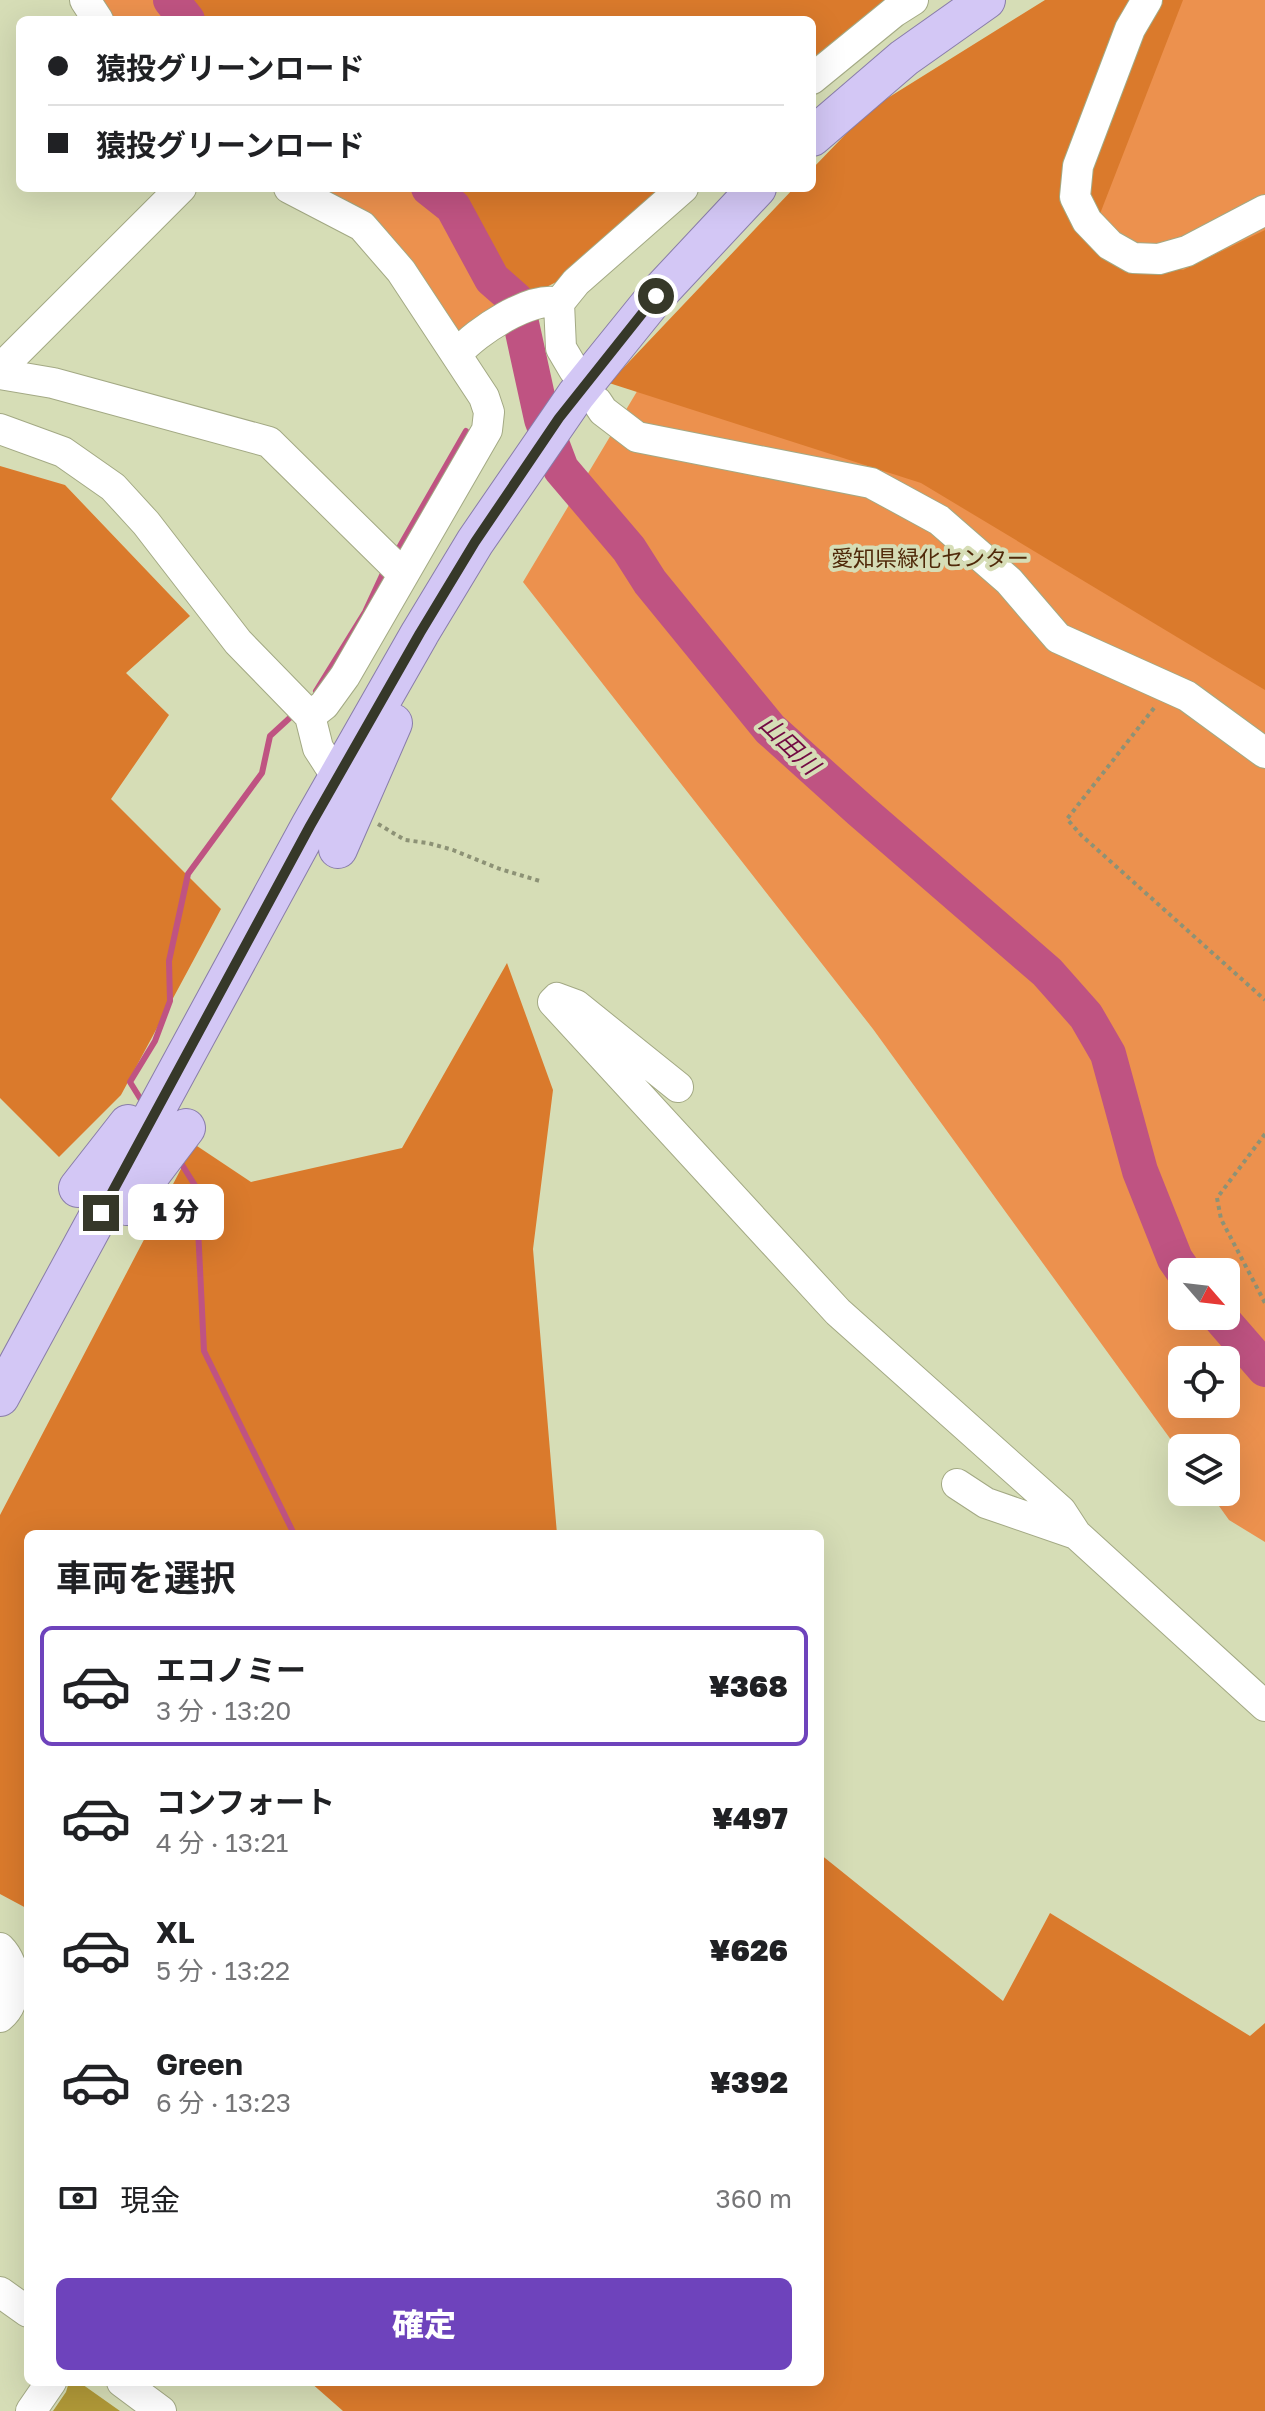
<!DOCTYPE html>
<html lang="ja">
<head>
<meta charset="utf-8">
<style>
  body { margin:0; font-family:"Golos Text","Noto Sans JP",sans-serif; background:#f2f2f2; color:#202124; height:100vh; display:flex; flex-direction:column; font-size:30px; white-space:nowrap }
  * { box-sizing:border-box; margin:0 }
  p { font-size:26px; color:#757577 }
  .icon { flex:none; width:44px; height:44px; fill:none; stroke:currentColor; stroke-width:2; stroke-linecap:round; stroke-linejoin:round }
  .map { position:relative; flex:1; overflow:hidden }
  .side { position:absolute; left:24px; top:1530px; width:800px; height:856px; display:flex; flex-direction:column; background:#fff; border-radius:12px; box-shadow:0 8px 32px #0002 }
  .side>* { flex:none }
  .top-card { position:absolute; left:16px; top:16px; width:800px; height:176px; border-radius:12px; box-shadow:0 8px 32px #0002; display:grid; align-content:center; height:176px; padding:0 32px; background:#fff }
  .needle { width:52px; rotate:118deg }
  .controls { position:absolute; left:1168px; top:1258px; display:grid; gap:16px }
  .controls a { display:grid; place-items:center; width:72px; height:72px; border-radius:12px; background:#fff; box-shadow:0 8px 32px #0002; font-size:40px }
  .end { position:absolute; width:36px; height:36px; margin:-18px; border:10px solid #363829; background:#fff; box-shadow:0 0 0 4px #fff }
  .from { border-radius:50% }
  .bubble { position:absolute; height:56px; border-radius:12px; background:#fff; box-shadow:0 8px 32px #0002; font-size:26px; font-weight:800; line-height:56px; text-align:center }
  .top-card b { display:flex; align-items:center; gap:28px; height:76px; font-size:30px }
  .top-card b+b { border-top:2px solid #e0e0e0 }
  .top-card i { width:20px; height:20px; background:#202124 }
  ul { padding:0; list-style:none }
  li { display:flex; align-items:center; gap:24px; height:120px; margin:0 16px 12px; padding:0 16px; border:4px solid transparent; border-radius:12px }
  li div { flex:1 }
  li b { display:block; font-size:30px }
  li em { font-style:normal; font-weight:800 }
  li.on { border-color:#6e43bc }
  li>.icon { width:72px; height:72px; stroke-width:1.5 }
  h2 { padding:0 32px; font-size:36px; line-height:96px }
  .pay { display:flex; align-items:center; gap:20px; height:88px; padding:0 32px; font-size:30px }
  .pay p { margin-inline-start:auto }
  .button { display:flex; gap:16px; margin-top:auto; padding:16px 32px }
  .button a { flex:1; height:92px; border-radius:12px; background:#6e43bc; color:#fff; font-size:32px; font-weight:800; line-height:92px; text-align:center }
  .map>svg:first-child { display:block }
</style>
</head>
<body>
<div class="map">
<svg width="1265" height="2411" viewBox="0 0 1265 2411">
  <rect width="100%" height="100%" fill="#d6ddb6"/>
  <!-- green -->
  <path fill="#ec914e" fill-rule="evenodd" d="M100,0H606L601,20H114Z
    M1055,0H1265V1542L1229,1520L1209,1492H1226V1448H1182V1455L873,1029L523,582L654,363ZM1182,1272H1226V1316H1182ZM1182,1360H1226V1404H1182Z
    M310,188H560L535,293L458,335Z"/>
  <!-- forest -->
  <path fill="#da7a2c" d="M181,0H899L812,62V20H197Z
    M1045,0H1183L1091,237L1183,270L1265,230V690L921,483L609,383L794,188H812V169L870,109Z
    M439,188H667L562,279L535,293L505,268L500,269L466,212Z
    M0,466L65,485L190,616L126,673L169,715L111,799L221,909L121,1095L59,1157L0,1098Z
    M507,963L553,1090L533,1249L557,1534H28V1909L0,1894V1515L194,1144L251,1182L402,1148Z
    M820,1854L1003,2001L1050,1913L1250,2036L1265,2023V2411H343L310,2382H820Z"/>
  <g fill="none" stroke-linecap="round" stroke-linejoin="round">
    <!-- stream -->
    <path stroke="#bf5382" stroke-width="6" d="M396,553L466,431
      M316,691L365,612L385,569
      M143,1103L130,1082L155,1041L170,1001L169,961L188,874L262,773L270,736L294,714
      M179,1160L196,1187L204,1351L294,1534"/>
    <!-- river -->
    <path stroke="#bf5382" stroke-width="36" d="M171,0L187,20
      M429,188L453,207L492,279L516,300L542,419L561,469L629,549L650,582L770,729L860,810L1047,972L1086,1016L1108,1054L1140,1171L1175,1259L1184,1272
      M1219,1316L1265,1369"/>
  </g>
  <!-- building -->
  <path fill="#b19938" d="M69,2382H79L120,2411H53L66,2392Z"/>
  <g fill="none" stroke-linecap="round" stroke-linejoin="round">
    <defs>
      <path id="minor" d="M85,0L98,20
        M1147,0L1130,29L1078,166L1075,197L1087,221L1110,245L1133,258L1159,259L1187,251L1265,210
        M812,79L894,12L913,0
        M289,188L362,226L401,271L484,397L489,412L487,430L345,676L324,705L310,716
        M458,353C476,332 531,295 559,303
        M0,369L181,188
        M574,370L561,348L559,303L576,282L683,188
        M0,374L53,383L269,442L403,574
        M597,402L603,411L637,437L871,483L939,520L1009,581L1058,638L1187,696L1265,753
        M0,429L63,452L113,487L146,523L238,642L310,716L318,748L329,765
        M678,1087L576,1005L557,998L553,1002L838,1312L1061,1511L1076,1534L1265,1706
        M957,1484L986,1503L1076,1534
        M0,1948C17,1965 20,2001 0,2017
        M0,2292L28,2312
        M122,2382L161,2411
        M31,2411L51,2382"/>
      <path id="major" d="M812,137L904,58L986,0
        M338,849L393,723
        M78,1188L128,1124
        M127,1206L186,1128
        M0,1397L310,826L420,633L475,542L576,395L656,296L757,188"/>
    </defs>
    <!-- minor casing -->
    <use href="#minor" stroke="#a3a984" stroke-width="32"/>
    <!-- major casing -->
    <use href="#major" stroke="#897da9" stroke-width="40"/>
    <!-- path -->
    <path stroke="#8d9276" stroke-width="4" stroke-dasharray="4 4" stroke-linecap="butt" d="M1154,708L1067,819L1081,835L1265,1000
      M378,824L405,840L428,843L453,850L500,869L540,881
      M1265,1134L1217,1198L1221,1219L1265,1303"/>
    <!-- minor -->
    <use href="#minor" stroke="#fff" stroke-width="30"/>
    <!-- major -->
    <use href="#major" stroke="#d3c7f5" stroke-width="38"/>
  </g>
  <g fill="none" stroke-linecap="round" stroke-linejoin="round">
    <!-- route -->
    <path stroke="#363829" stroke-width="10" d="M101,1213L310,826L420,633L475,542L559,418L656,296"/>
  </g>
  <g text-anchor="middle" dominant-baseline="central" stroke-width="8" stroke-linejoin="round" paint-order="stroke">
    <!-- park labels -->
    <g font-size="22" fill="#502a0a" stroke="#d6ddb6">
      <text x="930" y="557">愛知県緑化センター</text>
    </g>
    <!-- water labels -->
    <g font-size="24" font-style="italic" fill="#720a42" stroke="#d6ddb6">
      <text transform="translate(790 744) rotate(44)">山田川</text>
    </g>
  </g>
</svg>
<div class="controls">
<a><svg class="needle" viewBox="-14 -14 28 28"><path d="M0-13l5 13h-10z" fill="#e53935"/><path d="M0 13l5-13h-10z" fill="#757577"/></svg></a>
<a><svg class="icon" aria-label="locate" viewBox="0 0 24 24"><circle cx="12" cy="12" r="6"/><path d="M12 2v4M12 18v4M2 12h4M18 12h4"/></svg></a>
<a><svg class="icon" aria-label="layers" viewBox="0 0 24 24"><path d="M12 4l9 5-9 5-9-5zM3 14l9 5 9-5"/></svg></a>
</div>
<i class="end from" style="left:656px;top:296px"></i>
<i class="end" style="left:101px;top:1213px"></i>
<div class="bubble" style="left:128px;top:1184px;width:96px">1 分</div>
<div class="top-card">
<b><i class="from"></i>猿投グリーンロード</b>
<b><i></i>猿投グリーンロード</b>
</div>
<section class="side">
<h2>車両を選択</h2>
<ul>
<li class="on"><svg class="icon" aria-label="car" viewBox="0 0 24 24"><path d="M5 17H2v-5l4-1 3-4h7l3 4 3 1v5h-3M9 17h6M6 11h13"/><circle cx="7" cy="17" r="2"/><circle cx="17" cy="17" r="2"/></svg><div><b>エコノミー</b><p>3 分 · 13:20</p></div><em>¥368</em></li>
<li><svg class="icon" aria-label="car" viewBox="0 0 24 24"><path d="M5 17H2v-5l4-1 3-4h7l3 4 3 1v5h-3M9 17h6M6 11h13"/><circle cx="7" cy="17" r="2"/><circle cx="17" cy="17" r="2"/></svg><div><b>コンフォート</b><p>4 分 · 13:21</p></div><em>¥497</em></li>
<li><svg class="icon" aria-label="car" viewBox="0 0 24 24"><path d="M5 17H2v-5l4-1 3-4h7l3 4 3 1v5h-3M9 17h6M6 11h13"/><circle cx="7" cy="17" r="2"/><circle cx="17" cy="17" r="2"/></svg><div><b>XL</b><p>5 分 · 13:22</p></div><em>¥626</em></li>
<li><svg class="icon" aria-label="car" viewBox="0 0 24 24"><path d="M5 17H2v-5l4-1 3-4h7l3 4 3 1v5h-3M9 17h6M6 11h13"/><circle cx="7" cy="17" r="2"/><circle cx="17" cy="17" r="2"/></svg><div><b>Green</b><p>6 分 · 13:23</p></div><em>¥392</em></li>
</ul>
<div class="pay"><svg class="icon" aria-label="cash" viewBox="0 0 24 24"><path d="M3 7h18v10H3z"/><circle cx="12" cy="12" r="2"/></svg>現金<p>360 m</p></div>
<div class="button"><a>確定</a></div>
</section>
</div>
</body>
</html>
